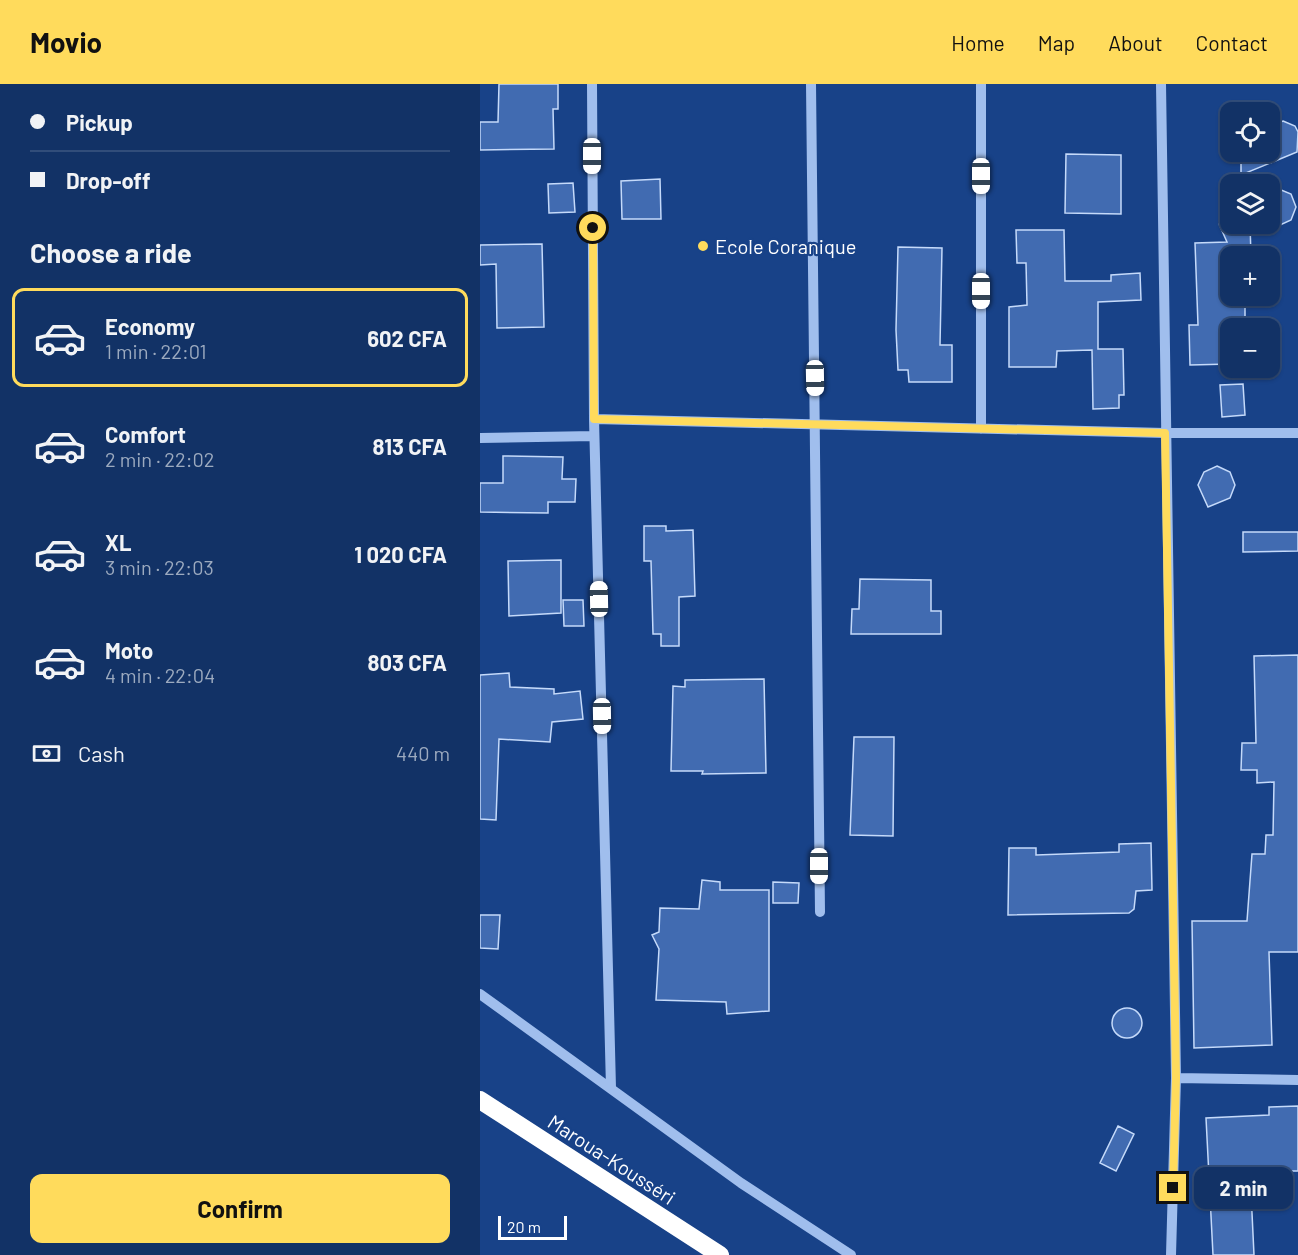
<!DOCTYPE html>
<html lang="en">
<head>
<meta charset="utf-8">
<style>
  body { margin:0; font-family:Barlow,sans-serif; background:#1f3e6f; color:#f1f3f6; height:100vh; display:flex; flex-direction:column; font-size:22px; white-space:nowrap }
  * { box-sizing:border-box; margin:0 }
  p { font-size:20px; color:#9caabf }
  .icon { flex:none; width:33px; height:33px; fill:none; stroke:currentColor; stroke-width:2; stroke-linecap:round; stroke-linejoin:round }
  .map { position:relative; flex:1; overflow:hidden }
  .sheet { display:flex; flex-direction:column; background:#123266; width:480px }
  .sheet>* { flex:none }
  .top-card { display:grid; align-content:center; height:132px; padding:0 30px; background:#123266 }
  .fabs { position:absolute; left:740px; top:18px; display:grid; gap:12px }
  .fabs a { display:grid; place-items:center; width:60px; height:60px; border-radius:12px; background:#123266; box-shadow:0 2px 4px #0004,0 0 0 2px #314d7a; font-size:30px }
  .scale { position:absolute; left:18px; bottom:15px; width:69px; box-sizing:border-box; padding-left:6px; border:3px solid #fff; border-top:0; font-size:16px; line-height:21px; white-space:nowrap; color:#fff; -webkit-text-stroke:4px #184288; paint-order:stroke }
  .end { position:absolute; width:27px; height:27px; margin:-14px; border:8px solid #ffdb5c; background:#111; box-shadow:0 0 0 3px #111 }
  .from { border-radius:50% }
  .bubble { position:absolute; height:42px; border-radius:12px; background:#123266; box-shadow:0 2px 4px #0004,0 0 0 2px #314d7a; font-size:20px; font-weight:700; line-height:42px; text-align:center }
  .car { position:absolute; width:18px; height:36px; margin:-18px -9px; border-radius:8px; box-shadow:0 0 4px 2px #0007; background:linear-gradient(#fff 24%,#345 0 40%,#fff 0 76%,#345 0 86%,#fff 0) }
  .top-card b { display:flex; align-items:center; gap:21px; height:57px; font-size:22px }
  .top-card b+b { border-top:2px solid #314d7a }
  .top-card i { width:15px; height:15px; background:#f1f3f6 }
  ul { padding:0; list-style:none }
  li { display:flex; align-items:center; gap:18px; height:99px; margin:0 12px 9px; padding:0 18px; border:3px solid transparent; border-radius:12px }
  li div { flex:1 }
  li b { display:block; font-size:22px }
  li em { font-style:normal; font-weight:700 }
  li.active { border-color:#ffdb5c }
  li>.icon { width:54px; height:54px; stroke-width:1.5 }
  h2 { padding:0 30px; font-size:27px; line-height:72px }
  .pay { display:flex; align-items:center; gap:15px; height:66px; padding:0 30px; font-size:22px }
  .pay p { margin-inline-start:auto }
  .button { display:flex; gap:12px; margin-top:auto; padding:12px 30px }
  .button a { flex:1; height:69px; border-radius:12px; background:#ffdb5c; color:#111; font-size:24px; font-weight:700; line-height:69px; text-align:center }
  header { display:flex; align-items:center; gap:36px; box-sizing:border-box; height:84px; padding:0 30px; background:#ffdb5c; color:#111 }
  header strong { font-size:28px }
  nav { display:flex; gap:33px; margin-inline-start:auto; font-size:21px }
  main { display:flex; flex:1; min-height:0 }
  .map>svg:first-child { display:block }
</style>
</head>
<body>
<header>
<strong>Movio</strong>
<nav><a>Home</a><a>Map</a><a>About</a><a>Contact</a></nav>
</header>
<main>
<section class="sheet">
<div class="top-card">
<b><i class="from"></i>Pickup</b>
<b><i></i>Drop-off</b>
</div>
<h2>Choose a ride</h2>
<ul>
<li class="active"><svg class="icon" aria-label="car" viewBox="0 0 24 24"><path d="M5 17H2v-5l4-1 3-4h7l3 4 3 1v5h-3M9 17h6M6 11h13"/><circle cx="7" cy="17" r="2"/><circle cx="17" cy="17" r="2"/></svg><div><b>Economy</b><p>1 min · 22:01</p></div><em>602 CFA</em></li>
<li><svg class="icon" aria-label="car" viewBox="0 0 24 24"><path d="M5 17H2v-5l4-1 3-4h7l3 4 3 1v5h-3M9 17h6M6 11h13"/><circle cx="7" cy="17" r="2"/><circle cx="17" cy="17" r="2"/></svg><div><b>Comfort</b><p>2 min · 22:02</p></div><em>813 CFA</em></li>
<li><svg class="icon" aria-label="car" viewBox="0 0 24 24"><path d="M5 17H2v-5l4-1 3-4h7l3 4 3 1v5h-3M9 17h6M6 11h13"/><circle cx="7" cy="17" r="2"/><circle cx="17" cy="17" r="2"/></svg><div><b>XL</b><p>3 min · 22:03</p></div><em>1 020 CFA</em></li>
<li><svg class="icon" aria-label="car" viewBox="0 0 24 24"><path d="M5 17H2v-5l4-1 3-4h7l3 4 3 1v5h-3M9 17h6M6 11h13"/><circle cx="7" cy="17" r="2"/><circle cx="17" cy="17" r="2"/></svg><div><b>Moto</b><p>4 min · 22:04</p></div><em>803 CFA</em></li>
</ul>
<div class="pay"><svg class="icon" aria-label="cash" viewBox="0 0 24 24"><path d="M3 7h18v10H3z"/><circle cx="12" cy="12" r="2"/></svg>Cash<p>440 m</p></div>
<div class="button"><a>Confirm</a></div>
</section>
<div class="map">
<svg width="818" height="1171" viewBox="0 0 818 1171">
  <rect width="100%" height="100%" fill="#184288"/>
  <!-- building -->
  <path fill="#416bb1" stroke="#c5dafa" stroke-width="1.5" d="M19,0H78V25H73L74,65L0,66V38H18Z
    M803,37L815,42L818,48L817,68L761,91V68H789V43Z
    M586,70L641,71V130L585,129Z
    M180,95L181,135H142L141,97Z
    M93,99L95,128L69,129L68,100Z
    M789,101L811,110L816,123L811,136L798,142L789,138Z
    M739,140H770L771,172H754L750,164V212H765V244H750V280L710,281L709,241H718L715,159L747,158Z
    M536,146H584L585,197H631V191L660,189L661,216L618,218V265H643L644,311H639V324L613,325L612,266L577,267L576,283H529V223L547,221L546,179H537Z
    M62,160L64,243L17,244L16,180L0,181V161Z
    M418,163L462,164L460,261H472V298H429L428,286H418L416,246Z
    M763,300L765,331L742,333L740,301Z
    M23,372L83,373L82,395H96L95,418H68V429L0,428V399H23Z
    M737,382L750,388L755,401L750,414L728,423L718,401L724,388Z
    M164,442H186V447L213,446L215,512L199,513V562H181V550H173L171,477H164Z
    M763,448H818V467L763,468Z
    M81,476V529L29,532L28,477Z
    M380,495L451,496V527H461V550H371L372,525H379Z
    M83,516H103L104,542H84Z
    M818,571V868H789L792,961L714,964L712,837H767L772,770H785L786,751H793L794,698L777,699V686H761L762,659H776L774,572Z
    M29,589L30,603L74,605V610L100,607L103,635L72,638L70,658L19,655L16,736L0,735V591Z
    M284,595L286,689L222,690L223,687H191L193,602L205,603V596Z
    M374,653H414L413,752L370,751Z
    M671,759L672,806L656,807L654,825L649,829L528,831L529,764H556V771L639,768V760Z
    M222,796L240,798V806H289V927L247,930L246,918L176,916L179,865L172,851L179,848L180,824L219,825Z
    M293,798L319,799L318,819H293Z
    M0,831H20L18,865L0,864Z
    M632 939a15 15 0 1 1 30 0a15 15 0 1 1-30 0Z
    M818,1022V1087H770L774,1171H733L726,1034L789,1031V1023Z
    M638,1042L654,1050L636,1087L620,1079Z"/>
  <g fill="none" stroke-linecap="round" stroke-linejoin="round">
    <!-- minor -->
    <path stroke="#a0beed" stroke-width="10" d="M112,0L114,335L131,1004
      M331,0L340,828
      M681,0L696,994L691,1171
      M114,335L685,349H818
      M501,345V0
      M0,354L114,352
      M0,910L261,1099L371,1171
      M696,994L818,996"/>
    <!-- highway -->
    <path stroke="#fff" stroke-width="18" d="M0,1016L240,1171"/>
  </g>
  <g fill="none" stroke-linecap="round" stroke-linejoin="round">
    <!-- route -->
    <path stroke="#ffdb5c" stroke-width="8" d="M113,144L114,335L685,349L696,994L693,1104"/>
  </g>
  <!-- markers -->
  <circle fill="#ffdb5c" stroke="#184288" stroke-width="2" cx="223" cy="162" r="6"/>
  <g text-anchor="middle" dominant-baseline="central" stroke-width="4.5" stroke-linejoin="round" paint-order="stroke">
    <!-- poi labels -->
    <g font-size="20" fill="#fff" stroke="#184288" text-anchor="start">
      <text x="235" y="162">Ecole Coranique</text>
    </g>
    <!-- street labels -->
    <g font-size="20" fill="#fff" stroke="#184288">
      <text transform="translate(132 1075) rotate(33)">Maroua-Kousséri</text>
    </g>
  </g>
</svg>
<div class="fabs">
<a><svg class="icon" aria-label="locate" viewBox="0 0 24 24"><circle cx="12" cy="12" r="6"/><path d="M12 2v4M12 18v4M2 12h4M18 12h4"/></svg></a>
<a><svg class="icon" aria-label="layers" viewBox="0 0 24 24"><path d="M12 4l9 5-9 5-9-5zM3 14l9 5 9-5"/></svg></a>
<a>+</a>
<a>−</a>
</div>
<div class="scale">20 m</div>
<i class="end from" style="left:113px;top:144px"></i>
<i class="end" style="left:693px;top:1104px"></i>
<div class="bubble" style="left:714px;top:1083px;width:99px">2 min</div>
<i class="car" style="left:112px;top:72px;rotate:180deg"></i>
<i class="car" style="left:501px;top:92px;rotate:180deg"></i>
<i class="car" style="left:501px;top:207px;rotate:180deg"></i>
<i class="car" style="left:335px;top:294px;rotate:179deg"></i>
<i class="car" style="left:119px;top:515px;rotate:359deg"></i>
<i class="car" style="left:122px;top:632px;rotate:179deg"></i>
<i class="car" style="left:339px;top:782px;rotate:180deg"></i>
</div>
</main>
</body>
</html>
